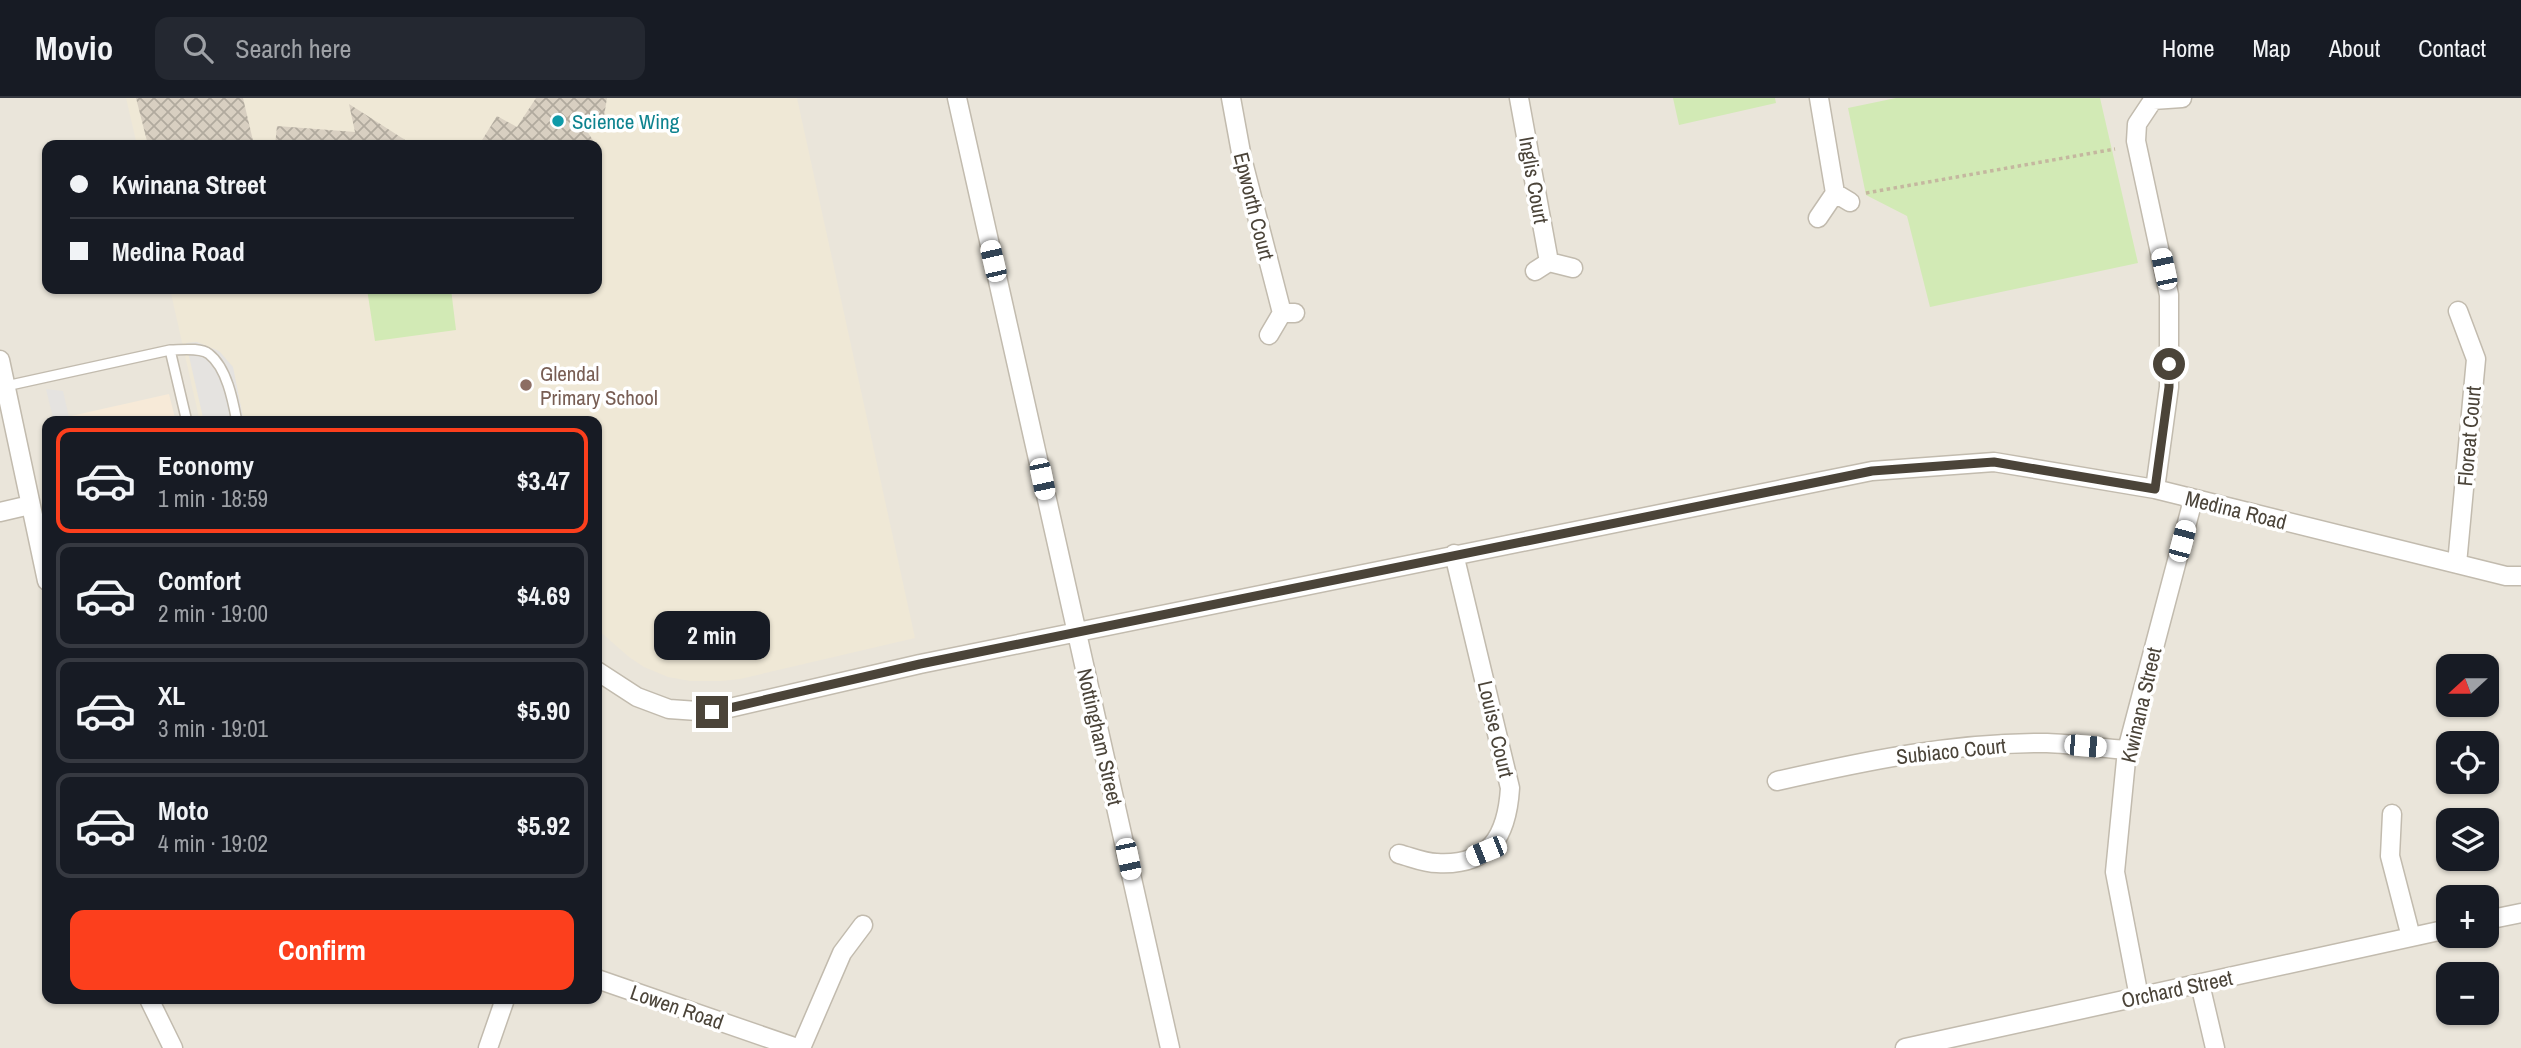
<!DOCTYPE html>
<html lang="en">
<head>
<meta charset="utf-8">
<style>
  body { margin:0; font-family:"Archivo Narrow",sans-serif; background:#242831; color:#f1f3f6; height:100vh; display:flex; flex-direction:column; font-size:26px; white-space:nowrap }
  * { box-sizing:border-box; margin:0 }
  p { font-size:23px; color:#9ea1a6 }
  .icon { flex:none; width:38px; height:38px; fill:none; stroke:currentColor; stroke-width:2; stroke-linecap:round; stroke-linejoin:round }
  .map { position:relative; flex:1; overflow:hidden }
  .details { position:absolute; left:42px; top:318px; width:560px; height:588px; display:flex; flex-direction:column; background:#171b24; border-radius:14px; box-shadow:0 2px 5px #0004 }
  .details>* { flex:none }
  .banner { position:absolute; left:42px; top:42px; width:560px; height:154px; border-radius:14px; box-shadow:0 2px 5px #0004; display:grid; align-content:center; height:154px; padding:0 28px; background:#171b24 }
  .needle { width:46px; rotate:249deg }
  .buttons { position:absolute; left:2436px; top:556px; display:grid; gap:14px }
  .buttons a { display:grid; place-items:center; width:63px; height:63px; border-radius:14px; background:#171b24; box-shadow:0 2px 5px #0004; font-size:35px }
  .end { position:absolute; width:32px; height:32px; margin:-16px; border:9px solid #4b4439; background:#fff; box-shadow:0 0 0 4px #fff }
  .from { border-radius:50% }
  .bubble { position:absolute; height:49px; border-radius:14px; background:#171b24; box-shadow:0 2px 5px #0004; font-size:23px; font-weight:800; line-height:49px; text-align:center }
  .car { position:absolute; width:21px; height:42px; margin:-21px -10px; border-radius:9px; box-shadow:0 0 5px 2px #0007; background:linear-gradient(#fff 24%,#345 0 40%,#fff 0 76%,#345 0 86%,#fff 0) }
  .banner b { display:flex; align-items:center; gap:24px; height:66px; font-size:26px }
  .banner b+b { border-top:2px solid #363941 }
  .banner i { width:18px; height:18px; background:#f1f3f6 }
  ul { padding:12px 0 0; list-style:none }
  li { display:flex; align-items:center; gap:21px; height:105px; margin:0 14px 10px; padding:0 14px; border:4px solid #363941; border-radius:14px }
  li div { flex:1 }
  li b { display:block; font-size:26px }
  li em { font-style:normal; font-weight:800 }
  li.current { border-color:#fc3f1d }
  li>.icon { width:63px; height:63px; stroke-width:1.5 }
  .cta { display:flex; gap:14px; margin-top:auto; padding:14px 28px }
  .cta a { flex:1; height:80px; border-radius:14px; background:#fc3f1d; color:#fff; font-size:28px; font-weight:800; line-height:80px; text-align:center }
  header { display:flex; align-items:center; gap:42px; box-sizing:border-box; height:98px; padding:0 35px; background:#171b24; border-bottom:2px solid #363941 }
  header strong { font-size:33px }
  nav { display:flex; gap:38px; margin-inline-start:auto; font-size:24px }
  .search { width:490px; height:63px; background:#242831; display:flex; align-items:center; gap:18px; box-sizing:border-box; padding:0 24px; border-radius:14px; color:#9ea1a6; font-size:26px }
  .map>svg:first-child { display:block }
</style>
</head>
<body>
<header>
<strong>Movio</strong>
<div class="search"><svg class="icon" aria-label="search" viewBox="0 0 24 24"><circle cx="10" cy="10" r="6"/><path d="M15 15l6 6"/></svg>Search here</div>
<nav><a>Home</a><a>Map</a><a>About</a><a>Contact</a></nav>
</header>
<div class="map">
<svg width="2521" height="950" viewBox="0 0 2521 950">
  <defs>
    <pattern id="building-cross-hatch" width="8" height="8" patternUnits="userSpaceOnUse" patternTransform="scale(1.75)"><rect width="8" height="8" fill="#d8cfc1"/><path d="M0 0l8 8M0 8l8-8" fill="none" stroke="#b1aa9e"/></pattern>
  </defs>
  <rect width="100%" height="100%" fill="#f6f3ec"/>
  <!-- residential -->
  <path fill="#eae5da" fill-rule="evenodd" d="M0,0H2521V950H0ZM47,47H597V191H47ZM47,324H597V901H47ZM2448,569H2487V607H2448ZM2448,646H2487V684H2448ZM2448,723H2487V761H2448ZM2448,800H2487V838H2448ZM2448,877H2487V915H2448Z"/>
  <!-- commercial -->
  <path fill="#f7ead8" d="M169,296L176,324H72L71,318Z"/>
  <!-- education -->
  <path fill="#efe8d6" d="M126,0H797L915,540L740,581L721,583H690L668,579L644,569L629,559L597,531V324H200L170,191H597V47H137Z"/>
  <!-- green -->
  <path fill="#d2eab5" d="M1673,0H1775L1776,5L1679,27Z
    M1896,0H2100L2138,165L1930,209L1907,118L1866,97L1848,10Z
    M367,191H451L456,232L375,243Z"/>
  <!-- parking -->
  <path fill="#e5e3e0" d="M197,244L219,253L233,269L244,324H204L186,245Z
    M46,291L63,293L70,324H54Z"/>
  <!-- building -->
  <path fill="url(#building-cross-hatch)" d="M136,0H243L254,47H148Z
    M536,0H607L604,18L585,30L596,47H479L497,18L517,29Z
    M349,6L413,47H275L277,28L355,34Z"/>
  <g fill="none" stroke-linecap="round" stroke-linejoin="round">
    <defs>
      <path id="lane" d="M170,252C181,252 200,249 209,256C227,270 233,303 237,324
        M6,288L170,252L187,324"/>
      <path id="street" d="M957,0L1170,950
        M1231,0L1242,60L1282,215
        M1519,0L1549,164
        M1819,0L1835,95
        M2153,2L2137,26L2136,43L2169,197V289L2155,391
        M2153,2L2182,0
        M1818,120L1835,95L1850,104
        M1535,173L1549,164L1573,170
        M1269,237L1282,215H1295
        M0,262L47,483
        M0,414L30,407
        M2457,466L2476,261L2458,213
        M597,573L637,599L669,611L712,614L920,566L1872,373L1994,364L2155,391L2506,478H2521
        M1777,683C1865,663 1955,644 2047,645C2073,646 2100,650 2127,652
        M2392,716L2390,758L2411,839
        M1399,756C1411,759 1424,765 1437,765C1490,768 1507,738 1510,690L1454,456
        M2487,822L2521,815
        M597,881L797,950
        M2200,886L2215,950
        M2139,899L2115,774L2127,652L2193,402
        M149,901L173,950
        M488,950L505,901
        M801,950L842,855L863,827
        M1905,950L2448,831"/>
    </defs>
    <!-- lane casing -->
    <use href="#lane" stroke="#c2bbae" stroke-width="12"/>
    <!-- street casing -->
    <use href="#street" stroke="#c2bbae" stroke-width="21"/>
    <!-- path -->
    <path stroke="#c4b79f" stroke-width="3.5" stroke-dasharray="3.5 3.5" stroke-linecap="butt" d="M1866,95L2115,51"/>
    <!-- lane -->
    <use href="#lane" stroke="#fff" stroke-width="9"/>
    <!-- street -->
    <use href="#street" stroke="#fff" stroke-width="18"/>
  </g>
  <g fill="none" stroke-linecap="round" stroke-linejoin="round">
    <!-- route -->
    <path stroke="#4b4439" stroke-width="9" d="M712,614L920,566L1872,373L1994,364L2155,391L2169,289V266"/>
  </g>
  <!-- markers -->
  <circle fill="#0f9aa8" stroke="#fff" stroke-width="2.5" cx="558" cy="23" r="7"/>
  <circle fill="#8d6e63" stroke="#fff" stroke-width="2.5" cx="526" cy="287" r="7"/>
  <g text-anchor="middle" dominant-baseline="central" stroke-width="7" stroke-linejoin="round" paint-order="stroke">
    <!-- culture labels -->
    <g font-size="21" fill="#0d838f" stroke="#fff" text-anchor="start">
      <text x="572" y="23">Science Wing</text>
    </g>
    <!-- street labels -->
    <g font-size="21" fill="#4b4439" stroke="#fff">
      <text transform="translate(1534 82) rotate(80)">Inglis Court</text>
      <text transform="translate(1254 108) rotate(76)">Epworth Court</text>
      <text transform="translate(2469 338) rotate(-85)">Floreat Court</text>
      <text transform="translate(2236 412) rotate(14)">Medina Road</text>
      <text transform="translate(2141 607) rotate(-77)">Kwinana Street</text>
      <text transform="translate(1496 631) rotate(77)">Louise Court</text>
      <text transform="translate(1100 639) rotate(77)">Nottingham Street</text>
      <text transform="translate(1951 653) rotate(-6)">Subiaco Court</text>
      <text transform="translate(2177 891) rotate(-12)">Orchard Street</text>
      <text transform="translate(677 909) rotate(19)">Lowen Road</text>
    </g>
    <!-- education labels -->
    <g font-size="21" fill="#785e54" stroke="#fff" text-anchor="start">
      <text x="540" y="275">Glendal<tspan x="540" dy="24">Primary School</tspan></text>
    </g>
  </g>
</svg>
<div class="buttons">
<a><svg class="needle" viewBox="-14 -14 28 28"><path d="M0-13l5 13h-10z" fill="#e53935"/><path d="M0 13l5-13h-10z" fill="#9ea1a6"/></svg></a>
<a><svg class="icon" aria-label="locate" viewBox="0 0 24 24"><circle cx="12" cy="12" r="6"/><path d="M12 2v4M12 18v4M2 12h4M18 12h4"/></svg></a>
<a><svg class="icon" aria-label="layers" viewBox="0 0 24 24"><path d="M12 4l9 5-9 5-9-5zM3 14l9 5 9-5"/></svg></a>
<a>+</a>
<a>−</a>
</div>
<i class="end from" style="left:2169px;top:266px"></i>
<i class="end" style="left:712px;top:614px"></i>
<div class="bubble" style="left:654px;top:513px;width:116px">2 min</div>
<i class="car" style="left:993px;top:163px;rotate:347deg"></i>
<i class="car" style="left:2164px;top:171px;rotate:348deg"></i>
<i class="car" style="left:1042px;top:381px;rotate:168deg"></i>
<i class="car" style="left:2182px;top:443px;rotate:15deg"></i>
<i class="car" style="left:2085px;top:648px;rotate:95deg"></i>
<i class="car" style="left:1486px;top:753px;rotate:248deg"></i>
<i class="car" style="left:1128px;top:761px;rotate:168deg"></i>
<div class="banner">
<b><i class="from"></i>Kwinana Street</b>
<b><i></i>Medina Road</b>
</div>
<section class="details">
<ul>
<li class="current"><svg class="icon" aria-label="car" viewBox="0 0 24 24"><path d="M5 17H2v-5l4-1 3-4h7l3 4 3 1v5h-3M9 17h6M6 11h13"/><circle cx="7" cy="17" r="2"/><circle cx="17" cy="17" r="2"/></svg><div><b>Economy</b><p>1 min · 18:59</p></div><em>$3.47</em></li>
<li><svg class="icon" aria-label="car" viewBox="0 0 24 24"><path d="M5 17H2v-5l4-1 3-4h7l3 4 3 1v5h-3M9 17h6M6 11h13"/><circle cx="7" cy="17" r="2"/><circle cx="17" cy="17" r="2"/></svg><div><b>Comfort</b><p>2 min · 19:00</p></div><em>$4.69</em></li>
<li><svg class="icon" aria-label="car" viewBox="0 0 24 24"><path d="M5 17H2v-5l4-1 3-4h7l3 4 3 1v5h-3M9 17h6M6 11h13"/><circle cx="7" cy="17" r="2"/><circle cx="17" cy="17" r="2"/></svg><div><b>XL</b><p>3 min · 19:01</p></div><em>$5.90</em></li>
<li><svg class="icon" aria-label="car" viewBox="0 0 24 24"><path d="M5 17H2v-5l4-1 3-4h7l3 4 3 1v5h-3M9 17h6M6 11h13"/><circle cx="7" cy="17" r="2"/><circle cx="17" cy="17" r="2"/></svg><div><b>Moto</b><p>4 min · 19:02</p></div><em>$5.92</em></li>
</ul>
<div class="cta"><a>Confirm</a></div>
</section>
</div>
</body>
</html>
